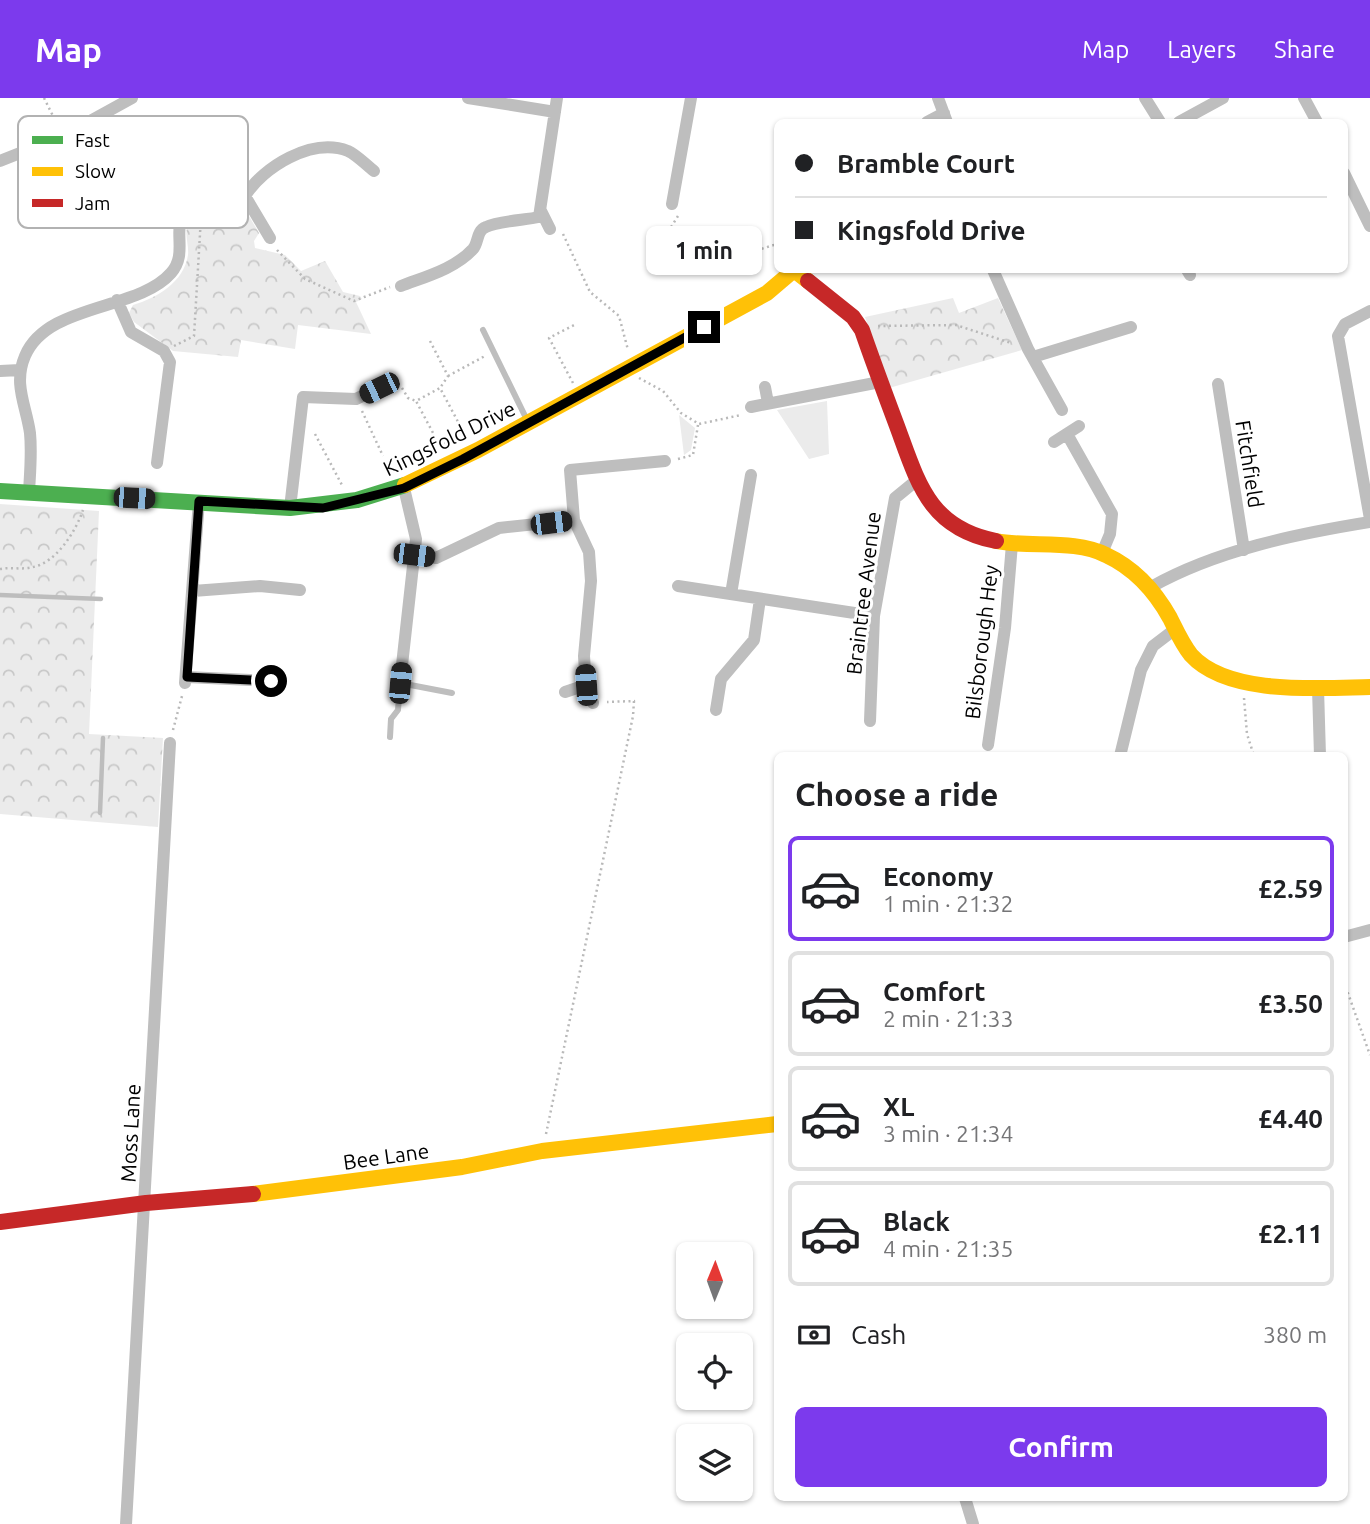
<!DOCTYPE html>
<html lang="en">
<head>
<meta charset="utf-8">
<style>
  body { margin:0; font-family:Ubuntu,sans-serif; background:#f2f2f2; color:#202124; height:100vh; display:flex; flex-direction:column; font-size:26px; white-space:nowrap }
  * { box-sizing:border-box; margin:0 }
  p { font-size:23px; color:#757577 }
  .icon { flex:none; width:38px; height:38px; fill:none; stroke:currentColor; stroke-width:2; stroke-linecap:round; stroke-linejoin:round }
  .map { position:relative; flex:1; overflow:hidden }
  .drawer { position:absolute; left:774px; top:654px; width:574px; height:749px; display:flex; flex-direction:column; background:#fff; border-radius:10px; box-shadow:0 2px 5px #0004 }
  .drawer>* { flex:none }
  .top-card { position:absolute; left:774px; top:21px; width:574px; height:154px; border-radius:10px; box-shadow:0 2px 5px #0004; display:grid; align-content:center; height:154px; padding:0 21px; background:#fff }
  .needle { width:46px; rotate:1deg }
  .fabs { position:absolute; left:676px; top:1144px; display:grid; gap:14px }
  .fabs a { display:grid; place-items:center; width:77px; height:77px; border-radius:10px; background:#fff; box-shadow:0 2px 5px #0004; font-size:35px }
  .end { position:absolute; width:32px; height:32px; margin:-16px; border:9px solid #000; background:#fff; box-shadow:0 0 0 4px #fff }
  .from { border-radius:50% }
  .bubble { position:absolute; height:49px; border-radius:10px; background:#fff; box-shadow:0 2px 5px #0004; font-size:23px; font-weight:600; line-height:49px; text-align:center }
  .car { position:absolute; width:21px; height:42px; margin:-21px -10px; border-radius:9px; box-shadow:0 0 5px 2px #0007; background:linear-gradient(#222 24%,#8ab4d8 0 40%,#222 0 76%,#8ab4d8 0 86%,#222 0) }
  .top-card b { display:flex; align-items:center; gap:24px; height:66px; font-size:26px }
  .top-card b+b { border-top:2px solid #e0e0e0 }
  .top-card i { width:18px; height:18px; background:#202124 }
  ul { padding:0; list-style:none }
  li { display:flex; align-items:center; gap:21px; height:105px; margin:0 14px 10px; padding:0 7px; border:4px solid #e0e0e0; border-radius:10px }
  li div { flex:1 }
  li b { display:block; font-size:26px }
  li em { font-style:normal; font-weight:600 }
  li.active { border-color:#7c3aed }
  li>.icon { width:63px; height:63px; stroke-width:1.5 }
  h2 { padding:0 21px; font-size:32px; line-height:84px }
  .pay { display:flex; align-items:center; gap:18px; height:77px; padding:0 21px; font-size:26px }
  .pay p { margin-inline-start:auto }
  .button { display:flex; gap:14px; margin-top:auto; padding:14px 21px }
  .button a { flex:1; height:80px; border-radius:10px; background:#7c3aed; color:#fff; font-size:28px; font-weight:600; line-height:80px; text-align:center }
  header { display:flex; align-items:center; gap:42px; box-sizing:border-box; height:98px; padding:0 35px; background:#7c3aed; color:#fff }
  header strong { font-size:33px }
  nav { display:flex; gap:38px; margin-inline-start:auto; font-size:24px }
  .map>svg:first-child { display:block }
</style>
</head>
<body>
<header>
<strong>Map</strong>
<nav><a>Map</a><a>Layers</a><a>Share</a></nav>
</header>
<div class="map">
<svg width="1370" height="1426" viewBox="0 0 1370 1426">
  <defs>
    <pattern id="forest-crowns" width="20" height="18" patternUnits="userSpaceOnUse" patternTransform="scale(1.75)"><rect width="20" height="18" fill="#ebebeb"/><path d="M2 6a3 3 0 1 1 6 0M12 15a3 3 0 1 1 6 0" fill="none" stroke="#c8c8c8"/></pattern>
  </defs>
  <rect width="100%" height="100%" fill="#fff"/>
  <!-- green -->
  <path fill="#ebebeb" d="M827,303L829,356L809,361L777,312Z
    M679,317L695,330L691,352L684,357Z"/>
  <!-- forest -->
  <path fill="url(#forest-crowns)" d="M234,102L242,106L259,135L254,143L255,150L285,157L301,173L325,163L343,194L360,198L362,201L356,204L371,236L298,227L295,251L241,242L238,259L173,253L134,224L129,215L133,207C157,200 184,184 188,157C189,148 185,138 187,130C191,119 205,117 210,107Z
    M953,200L959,215L998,200L1022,252L889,290L865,219Z
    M0,406L99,413L89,636L163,640L158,729L0,716Z"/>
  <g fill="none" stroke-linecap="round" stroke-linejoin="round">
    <!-- stream -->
    <path stroke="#bdbdbd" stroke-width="4.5" d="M0,497L101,501
      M100,715L103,640"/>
    <!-- path -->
    <path stroke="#b9b9b9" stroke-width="2.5" stroke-dasharray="2 3.5" stroke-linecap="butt" d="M44,0L58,28
      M138,76L143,85V107L167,118
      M678,118L663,142L676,165L704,155L745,156L777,146
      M563,136L590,194L619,218L628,252
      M277,152L305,181L354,203L390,189
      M878,228L956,227L1011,245
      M430,243L448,278L440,290
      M174,248L194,238L201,119L198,118
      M448,278L485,258
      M639,280L663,293L681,315L699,326L741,317
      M573,285L549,240L576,226
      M402,290L408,300L416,303
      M362,313L383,358
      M315,336L343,389
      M451,342L440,348L416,303L440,290L464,335L451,342L453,346
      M678,361L693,357L698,327
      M0,471C11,469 23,472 33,469C56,465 76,433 83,412
      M1244,600L1247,636L1254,658
      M173,632L182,598
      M1344,884L1370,957
      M546,1036L633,618L634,603L607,604"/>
    <!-- lane -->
    <path stroke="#bebebe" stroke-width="6" d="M483,232L527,322
      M390,639L391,621L398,612L400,585L452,595"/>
    <!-- street -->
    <path stroke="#bebebe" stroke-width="12" d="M468,0L555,14
      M938,0L947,24
      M1145,0L1160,24
      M1304,0L1317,24
      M99,18L127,71
      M927,24L944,15
      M1179,24L1223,0
      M0,63L63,38L132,0
      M1344,75L1370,128
      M245,98L270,140
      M672,106L691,0
      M541,113L550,131
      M993,172L1028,251L1062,312
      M1187,172L1190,177
      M401,188C424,179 455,171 473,151C479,144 476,133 486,129C498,123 525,122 539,119L557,0
      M117,202L131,234L164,253L170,264L157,365
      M1370,213L1345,226L1338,238L1370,421
      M1033,259L1131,229
      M0,273L20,272
      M1218,286L1244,452
      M765,289L768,305
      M751,309L880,284
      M1067,336L1112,416L1110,436L1102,455
      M1054,344L1079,328
      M29,394C30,375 32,355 30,335C26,307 13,286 25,258C47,205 138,213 171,175C185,159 177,142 180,124C183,99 226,98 245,98C263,69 312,39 348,53C357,57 366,67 374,73
      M290,410L303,299L356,301L393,283
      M414,457L436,460L499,430L574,422
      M678,488L874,518
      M1151,489C1217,452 1296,436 1370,424
      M193,493L260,488L300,492
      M731,496L751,377
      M187,579L271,583
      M185,585L199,403
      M400,585L416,441L404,390
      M586,587L593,605
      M1318,590L1320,658
      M565,594L586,587L584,558L591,483L589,454L574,422L570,372L665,363
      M716,612L721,581L754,542L760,501
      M870,623L874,518L895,400L917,382
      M988,647L1005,530L1012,446
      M1120,658L1141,572L1153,548L1174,532
      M1344,839L1370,832
      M965,1400L973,1426
      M126,1426L170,645"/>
    <!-- fast -->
    <path stroke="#4caf50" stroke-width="16" d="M0,393L290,410L357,402L405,387"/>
    <!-- slow -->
    <path stroke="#ffc107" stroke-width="16" d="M405,387L478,352L767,195L794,172L808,183
      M996,443C1031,450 1074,441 1106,457C1134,470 1155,493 1170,520C1176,532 1182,546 1191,557C1228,598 1320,590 1370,589
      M253,1096L462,1069L542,1053L777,1026"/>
    <!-- jam -->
    <path stroke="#c62828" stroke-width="16" d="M808,183L853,219L862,232C873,264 885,296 897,328C918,385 929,430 996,443
      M0,1124L146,1105L253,1096"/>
  </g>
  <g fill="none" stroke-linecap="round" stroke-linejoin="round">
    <!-- route -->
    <path stroke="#000" stroke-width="9" d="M271,583L187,579L199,403L323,410L404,390L463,361L704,229"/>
  </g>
  <g text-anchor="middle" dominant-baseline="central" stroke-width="6" stroke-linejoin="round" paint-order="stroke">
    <!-- street labels -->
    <g font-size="21" fill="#000" stroke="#fff">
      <text transform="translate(449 340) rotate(-26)">Kingsfold Drive</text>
      <text transform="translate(1250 366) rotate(81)">Fitchfield</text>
      <text transform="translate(863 495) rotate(-83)">Braintree Avenue</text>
      <text transform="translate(981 544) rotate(-83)">Bilsborough Hey</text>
      <text transform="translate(130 1035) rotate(-87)">Moss Lane</text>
      <text transform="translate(386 1058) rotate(-8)">Bee Lane</text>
    </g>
  </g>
  <!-- legend -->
  <rect x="18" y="18" width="230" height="112" rx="10" fill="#fff" stroke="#b2b2b2" stroke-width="2"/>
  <rect x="32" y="38" width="31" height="8" fill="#4caf50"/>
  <rect x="32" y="69" width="31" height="9" fill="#ffc107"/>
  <rect x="32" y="101" width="31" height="8" fill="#c62828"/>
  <g font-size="19" fill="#000">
    <text x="75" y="49">Fast</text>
    <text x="75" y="80">Slow</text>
    <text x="75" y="112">Jam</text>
  </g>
</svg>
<div class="fabs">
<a><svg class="needle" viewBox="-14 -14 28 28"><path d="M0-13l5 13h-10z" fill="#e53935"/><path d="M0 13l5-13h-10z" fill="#757577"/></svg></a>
<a><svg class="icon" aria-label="locate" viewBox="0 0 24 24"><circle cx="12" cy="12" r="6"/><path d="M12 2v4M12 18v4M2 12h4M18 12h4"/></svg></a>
<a><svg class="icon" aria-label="layers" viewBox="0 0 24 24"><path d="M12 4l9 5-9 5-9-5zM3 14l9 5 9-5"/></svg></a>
</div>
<i class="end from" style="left:271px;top:583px"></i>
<i class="end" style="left:704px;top:229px"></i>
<div class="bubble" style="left:646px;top:128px;width:116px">1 min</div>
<i class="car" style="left:379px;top:290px;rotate:244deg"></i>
<i class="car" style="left:134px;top:400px;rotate:93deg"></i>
<i class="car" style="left:551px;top:425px;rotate:83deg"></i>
<i class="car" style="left:414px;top:457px;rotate:97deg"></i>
<i class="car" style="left:400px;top:585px;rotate:5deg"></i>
<i class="car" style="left:586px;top:587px;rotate:356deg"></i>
<div class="top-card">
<b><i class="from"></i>Bramble Court</b>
<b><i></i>Kingsfold Drive</b>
</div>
<section class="drawer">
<h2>Choose a ride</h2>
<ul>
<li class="active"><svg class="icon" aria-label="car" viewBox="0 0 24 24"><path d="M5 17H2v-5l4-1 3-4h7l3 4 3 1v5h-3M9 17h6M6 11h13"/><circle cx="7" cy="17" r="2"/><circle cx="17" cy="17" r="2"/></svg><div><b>Economy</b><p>1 min · 21:32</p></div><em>£2.59</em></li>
<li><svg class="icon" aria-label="car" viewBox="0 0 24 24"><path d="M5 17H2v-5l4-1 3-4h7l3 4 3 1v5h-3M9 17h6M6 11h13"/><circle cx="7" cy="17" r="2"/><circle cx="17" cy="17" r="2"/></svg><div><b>Comfort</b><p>2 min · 21:33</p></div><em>£3.50</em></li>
<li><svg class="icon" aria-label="car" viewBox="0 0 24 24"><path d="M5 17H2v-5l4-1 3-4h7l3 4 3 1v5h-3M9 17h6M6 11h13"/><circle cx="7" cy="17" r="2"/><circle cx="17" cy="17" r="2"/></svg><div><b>XL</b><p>3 min · 21:34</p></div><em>£4.40</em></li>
<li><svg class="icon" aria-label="car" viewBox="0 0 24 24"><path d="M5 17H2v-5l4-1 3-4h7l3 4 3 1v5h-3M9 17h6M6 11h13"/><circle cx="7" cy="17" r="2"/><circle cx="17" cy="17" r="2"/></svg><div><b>Black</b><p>4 min · 21:35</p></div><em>£2.11</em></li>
</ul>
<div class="pay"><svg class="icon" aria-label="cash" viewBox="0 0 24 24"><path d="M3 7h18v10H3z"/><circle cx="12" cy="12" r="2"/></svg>Cash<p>380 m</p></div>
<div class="button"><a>Confirm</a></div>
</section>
</div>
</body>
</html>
